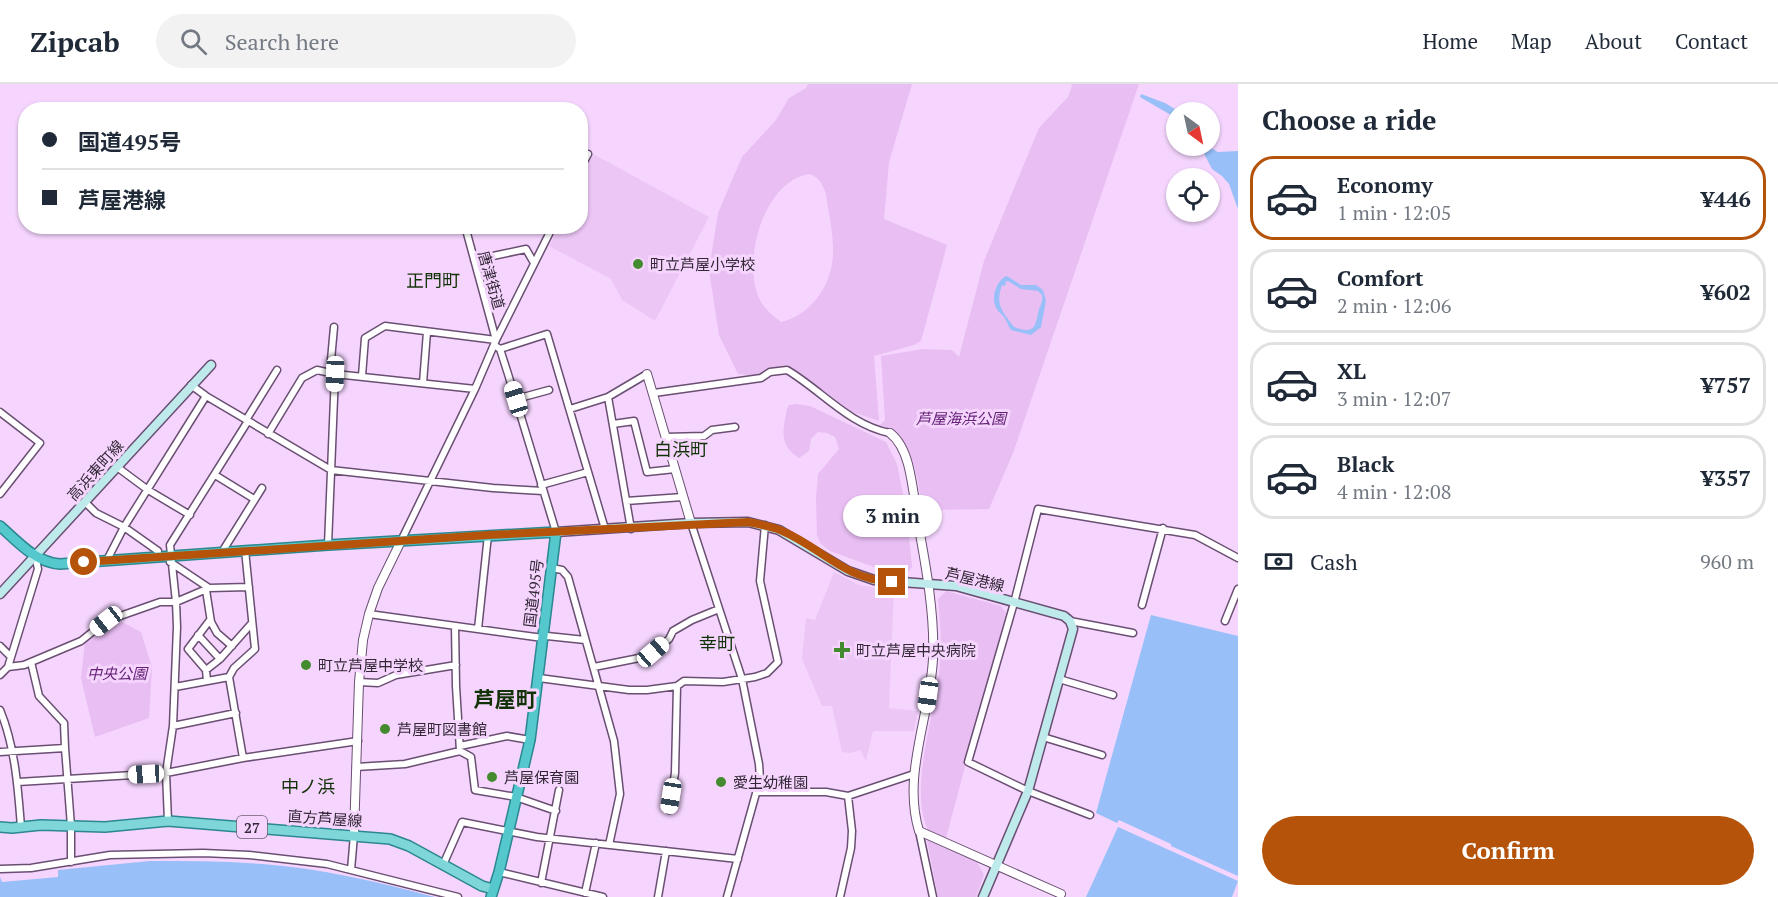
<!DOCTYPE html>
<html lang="en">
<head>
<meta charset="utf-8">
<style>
  body { margin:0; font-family:"PT Serif","Noto Sans JP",serif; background:#f2f2f3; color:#1f2937; height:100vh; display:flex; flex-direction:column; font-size:22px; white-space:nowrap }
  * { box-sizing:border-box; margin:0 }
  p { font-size:20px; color:#747a83 }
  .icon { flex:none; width:33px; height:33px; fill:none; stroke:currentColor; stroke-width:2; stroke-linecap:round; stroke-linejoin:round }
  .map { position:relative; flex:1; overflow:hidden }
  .panel { display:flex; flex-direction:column; background:#fff; width:540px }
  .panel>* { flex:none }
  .banner { position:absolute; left:18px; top:18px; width:570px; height:132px; border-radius:24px; box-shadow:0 2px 4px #0004; display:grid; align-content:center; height:132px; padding:0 24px; background:#fff }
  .needle { width:39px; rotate:147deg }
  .fabs { position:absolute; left:1166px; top:18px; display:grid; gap:12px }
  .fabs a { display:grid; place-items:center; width:54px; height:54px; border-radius:50%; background:#fff; box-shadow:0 2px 4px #0004; font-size:30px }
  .end { position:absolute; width:27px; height:27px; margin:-14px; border:8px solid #b45309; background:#fff; box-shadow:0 0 0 3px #fff }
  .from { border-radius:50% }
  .bubble { position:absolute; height:42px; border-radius:21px; background:#fff; box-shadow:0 2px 4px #0004; font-size:20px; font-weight:600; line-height:42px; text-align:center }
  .car { position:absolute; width:18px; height:36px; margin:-18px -9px; border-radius:8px; box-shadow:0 0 4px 2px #0007; background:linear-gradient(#fff 24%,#345 0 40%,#fff 0 76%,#345 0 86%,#fff 0) }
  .banner b { display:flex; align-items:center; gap:21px; height:57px; font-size:22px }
  .banner b+b { border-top:2px solid #e0e1e3 }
  .banner i { width:15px; height:15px; background:#1f2937 }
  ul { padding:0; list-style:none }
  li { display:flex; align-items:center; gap:18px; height:84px; margin:0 12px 9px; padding:0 12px; border:3px solid #e0e1e3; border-radius:24px }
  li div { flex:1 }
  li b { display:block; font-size:22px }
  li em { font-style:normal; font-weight:600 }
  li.active { border-color:#b45309 }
  li>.icon { width:54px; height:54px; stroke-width:1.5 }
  h2 { padding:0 24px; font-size:27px; line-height:72px }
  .pay { display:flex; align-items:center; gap:15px; height:66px; padding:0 24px; font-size:22px }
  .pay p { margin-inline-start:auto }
  .action { display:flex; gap:12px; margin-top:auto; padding:12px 24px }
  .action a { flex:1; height:69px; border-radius:36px; background:#b45309; color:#fff; font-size:24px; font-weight:600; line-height:69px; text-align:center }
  header { display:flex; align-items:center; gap:36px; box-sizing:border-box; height:84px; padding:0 30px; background:#fff; border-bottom:2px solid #e0e1e3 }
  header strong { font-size:28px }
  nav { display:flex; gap:33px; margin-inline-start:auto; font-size:21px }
  .search { width:420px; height:54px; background:#f2f2f3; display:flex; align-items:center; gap:15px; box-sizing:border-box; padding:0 21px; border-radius:33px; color:#747a83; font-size:22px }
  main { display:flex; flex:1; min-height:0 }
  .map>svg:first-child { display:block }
</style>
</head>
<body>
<header>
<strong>Zipcab</strong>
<div class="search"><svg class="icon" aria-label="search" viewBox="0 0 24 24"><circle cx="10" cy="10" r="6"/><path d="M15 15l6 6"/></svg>Search here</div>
<nav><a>Home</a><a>Map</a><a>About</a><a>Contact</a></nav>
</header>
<main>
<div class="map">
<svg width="1238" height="813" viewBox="0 0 1238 813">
  <rect width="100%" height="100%" fill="#f5d5fe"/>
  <!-- built -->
  <path fill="#ecc7f6" d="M593,70L709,133L655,237L622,216L611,195L549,162L559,143L580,142L581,96Z
    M834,488L859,501L894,507L889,624L918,627L914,647H873L866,677L860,666L851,669L842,668L832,622H822L802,575L806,534L815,536Z"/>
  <!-- green -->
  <path fill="#e8bef3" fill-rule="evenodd" d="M808,0H912L889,78L884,135L947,161L921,257L914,261L874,272L879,337L844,325L793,285L783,283L758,292L738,290L719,251L709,186L718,129L742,73L776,36L789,14L806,4ZM809,90C820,93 823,101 826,111C829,131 834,153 833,172C831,202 811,231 781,238C774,233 765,225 761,218C740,181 763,97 809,90Z
    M1071,0H1139L1013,369L989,425L923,426C917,395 915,349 878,343L885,336L881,272L923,265L952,266L959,273L984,177L1039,44L1068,13L1072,2Z
    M795,320L810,322L886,358L897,380L907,430L912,483L908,488L885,487L830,467L821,460L817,451L816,413L818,390L839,365L835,353L827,349L818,348L811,355L809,367L799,374C778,360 783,346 787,325L789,321Z
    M946,507L1001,522L1006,529L946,754L928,746C908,702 936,629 940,581C942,559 940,537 938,515Z
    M122,538L141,548L152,583L149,634L95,653L81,594L85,558Z
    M927,756L977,778L984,791L976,813H938Z"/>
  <!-- water -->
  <path fill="#99bff9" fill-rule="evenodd" d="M1141,10L1165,19L1180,28H1176V34L1140,13Z
    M1200,62H1208L1218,68L1238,67V125L1229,100L1222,92L1212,85Z
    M1007,192L1021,201H1036L1043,206L1046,217L1041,243L1031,251L1011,246C1008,242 1007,237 1004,233C1001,229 996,226 995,221C991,212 998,194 1007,192ZM1008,197L1021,205L1038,207L1042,211C1043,216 1041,220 1039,225C1035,242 1036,251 1014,243C1002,227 995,221 1002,201L1004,202L1006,200L1005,198Z
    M1151,531L1238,552V792L1171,762V760L1119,736L1117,739L1096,729Z
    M1118,743L1238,797L1232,813H1086Z
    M150,777C187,777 224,777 262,780C320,784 378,798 435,813H0V793L2,798L58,793V786Z"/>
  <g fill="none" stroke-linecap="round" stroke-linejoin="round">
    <defs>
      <path id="minor" d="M580,85L588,70
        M465,142L496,256
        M474,176L526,165L534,179
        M497,263L500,265L508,290L556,448
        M500,265L547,250L605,445
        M362,292L365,254L385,242L496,256
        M423,299L427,248
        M191,301L206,312L331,386L493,404L543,407
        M654,309L761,294L770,288L787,286C821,306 849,341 890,349
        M608,313L631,445
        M516,315L549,306
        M570,325L608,313L647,290
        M0,328L40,359L0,410
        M246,336L277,286
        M613,340L634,337L647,388L675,385
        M268,350L302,294L317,286L335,290L475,305
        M666,353L704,352L712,346L735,343
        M117,383L148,406L190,431
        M215,391L254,415
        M541,401L588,388
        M626,417L683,413
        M85,418L96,429L124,443L158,467V472
        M691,439L742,595L759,680L760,695L727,813
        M401,457L475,305L496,256L553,142
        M328,461L335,290L331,276L334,243
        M222,468L262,404
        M107,476L124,443L206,312
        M170,478L209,504
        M552,484L562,486L568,493L614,657L620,710L609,761
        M206,506L211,538L217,549L232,562
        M1142,521L1163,444
        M369,530L543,554L547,552L585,556
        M1070,537L1133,549
        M1225,537L1238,505
        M478,545L488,451
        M198,551L220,575
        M0,562L11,573
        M31,578L39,612L64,639L65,664
        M8,583L24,581L81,557L106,537L160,518H176L209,504L249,503
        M594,583L644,573L653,568L669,555L673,547L692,536L719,525
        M206,586L188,565L210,536
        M0,591L8,583L38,485L35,471
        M539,594L629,606H647L677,602L684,597L723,598L755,593L767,589L778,578L760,497L765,441
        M1059,595L1113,611
        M207,597L206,586L220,575L252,539
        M359,598L378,599L396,591L456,581
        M175,603L229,593
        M0,626C15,662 18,704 21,743
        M173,642L236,629
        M1043,653L1102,671
        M460,662L507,652L530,656
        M460,667L471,673L475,706L516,713L556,727
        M0,668L65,664L71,742V778
        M243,674L229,593L234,584L255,565L245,466
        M356,683L405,680L460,667L456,602L455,542
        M18,698L166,689L243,674L358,657
        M756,708H826L848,712L914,690
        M669,726L675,689L677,602
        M1090,731L1028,707L968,678L1014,519L1038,425L1195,451L1238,474
        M168,737L166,689L173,642L177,543L176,518L170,461L248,337
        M919,747L933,813
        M443,781L462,738L537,753L738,775
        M0,785L31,784L110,771L203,769L249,771L327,780L458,813
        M351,786L354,751
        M499,788L603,813
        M541,799L559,706
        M585,809L596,759
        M658,813L666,767
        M840,813L851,764L852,747L848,712"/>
      <path id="tertiary" d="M647,290L691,439
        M890,349C899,356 905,369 908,380C913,399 915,420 918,439C926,482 935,532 933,575C930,632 902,691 919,747L1061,810
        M354,750L359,598L363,556L369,530L378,504L401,457"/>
      <path id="secondary" d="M556,448L691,439L748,438L779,446L848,487L874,496L956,502L1064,532L1070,537L1073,545L1028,707L983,813
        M0,510L211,281"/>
      <path id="primary" d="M0,743L12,744L41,741L105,743L168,737L390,755L409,762L482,802L493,805"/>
      <path id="trunk" d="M0,442C17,457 36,479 60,480L328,461L556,448L530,656L499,788L491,813"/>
    </defs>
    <!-- minor casing -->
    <use href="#minor" stroke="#6a4f72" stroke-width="9"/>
    <!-- tertiary casing -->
    <use href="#tertiary" stroke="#6a4f72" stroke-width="10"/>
    <!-- secondary casing -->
    <use href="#secondary" stroke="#6a4f72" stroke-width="11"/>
    <!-- primary casing -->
    <use href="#primary" stroke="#2c8790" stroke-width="12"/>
    <!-- trunk casing -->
    <use href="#trunk" stroke="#2c8790" stroke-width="12"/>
    <!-- minor -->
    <use href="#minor" stroke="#fff" stroke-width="6"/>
    <!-- tertiary -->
    <use href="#tertiary" stroke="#fff" stroke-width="8"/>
    <!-- secondary -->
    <use href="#secondary" stroke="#bfeaec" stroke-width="8"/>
    <!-- primary -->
    <use href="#primary" stroke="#7fd6d9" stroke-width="9"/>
    <!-- trunk -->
    <use href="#trunk" stroke="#54c8cc" stroke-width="9"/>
  </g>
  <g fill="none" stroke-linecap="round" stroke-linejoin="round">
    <!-- route -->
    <path stroke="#b45309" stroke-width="8" d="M84,478L488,451L748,438C759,440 770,442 780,446C823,464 841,494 892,498"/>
  </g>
  <!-- markers -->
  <g fill="#448a2e" stroke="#f5d5fe" stroke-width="2">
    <circle cx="638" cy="180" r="6"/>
    <path d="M839 557h6v6h6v6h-6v6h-6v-6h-6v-6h6z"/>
    <circle cx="306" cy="581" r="6"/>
    <circle cx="385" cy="645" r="6"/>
    <circle cx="492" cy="693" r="6"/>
    <circle cx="721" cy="698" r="6"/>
  </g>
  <g text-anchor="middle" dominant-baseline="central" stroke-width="6" stroke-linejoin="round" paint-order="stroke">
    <!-- shield labels -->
    <rect fill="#f5d5fe" stroke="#6d5b72" stroke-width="1.5" x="237" y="732" width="30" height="22" rx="4.5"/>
    <g font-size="14" font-weight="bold" fill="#332736">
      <text x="252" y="743">27</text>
    </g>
    <!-- poi labels -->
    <g font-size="15" fill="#332736" stroke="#f5d5fe" text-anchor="start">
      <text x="650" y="180">町立芦屋小学校</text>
      <text x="856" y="566">町立芦屋中央病院</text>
      <text x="318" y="581">町立芦屋中学校</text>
      <text x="397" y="645">芦屋町図書館</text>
      <text x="504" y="693">芦屋保育園</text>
      <text x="733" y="698">愛生幼稚園</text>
    </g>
    <!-- street labels -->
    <g font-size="15" fill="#332736" stroke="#f5d5fe">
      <text transform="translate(492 196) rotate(74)">唐津街道</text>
      <text transform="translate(95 386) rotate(-48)">高浜東町線</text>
      <text transform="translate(975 495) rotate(13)">芦屋港線</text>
      <text transform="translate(533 509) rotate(-83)">国道495号</text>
      <text transform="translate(325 734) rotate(4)">直方芦屋線</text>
    </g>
    <!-- park labels -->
    <g font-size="15" font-style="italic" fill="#652176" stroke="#f5d5fe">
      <text x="961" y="334">芦屋海浜公園</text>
      <text x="117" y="589">中央公園</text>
    </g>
    <!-- quarter labels -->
    <g font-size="18" fill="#113206" stroke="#f5d5fe">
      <text x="433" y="196">正門町</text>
      <text x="681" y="365">白浜町</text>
      <text x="717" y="559">幸町</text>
      <text x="308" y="702">中ノ浜</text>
    </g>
    <!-- district labels -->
    <g font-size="21" font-weight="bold" fill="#113206" stroke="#f5d5fe">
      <text x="505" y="615">芦屋町</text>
    </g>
  </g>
</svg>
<div class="fabs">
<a><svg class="needle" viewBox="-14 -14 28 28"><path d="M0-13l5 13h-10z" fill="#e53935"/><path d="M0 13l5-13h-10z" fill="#747a83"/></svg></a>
<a><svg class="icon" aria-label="locate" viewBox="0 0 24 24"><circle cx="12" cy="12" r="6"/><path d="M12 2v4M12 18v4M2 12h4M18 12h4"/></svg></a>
</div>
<i class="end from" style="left:84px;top:478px"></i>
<i class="end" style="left:892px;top:498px"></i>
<div class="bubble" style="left:843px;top:411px;width:99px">3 min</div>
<i class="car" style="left:335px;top:290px;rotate:182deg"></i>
<i class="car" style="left:516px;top:315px;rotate:343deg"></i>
<i class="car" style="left:106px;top:537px;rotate:232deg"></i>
<i class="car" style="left:653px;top:568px;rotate:49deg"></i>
<i class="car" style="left:928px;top:611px;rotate:188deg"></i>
<i class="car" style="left:146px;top:690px;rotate:267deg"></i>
<i class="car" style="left:671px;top:712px;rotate:189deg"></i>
<div class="banner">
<b><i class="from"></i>国道495号</b>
<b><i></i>芦屋港線</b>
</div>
</div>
<section class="panel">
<h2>Choose a ride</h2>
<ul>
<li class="active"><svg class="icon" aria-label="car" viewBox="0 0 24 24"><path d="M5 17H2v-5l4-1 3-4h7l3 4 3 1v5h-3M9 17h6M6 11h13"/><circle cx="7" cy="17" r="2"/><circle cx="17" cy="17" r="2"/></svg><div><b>Economy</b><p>1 min · 12:05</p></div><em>¥446</em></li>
<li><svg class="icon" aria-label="car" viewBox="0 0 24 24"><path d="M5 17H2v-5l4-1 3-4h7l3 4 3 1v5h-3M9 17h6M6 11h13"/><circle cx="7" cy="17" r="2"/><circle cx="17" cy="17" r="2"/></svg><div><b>Comfort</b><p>2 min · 12:06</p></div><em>¥602</em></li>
<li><svg class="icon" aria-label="car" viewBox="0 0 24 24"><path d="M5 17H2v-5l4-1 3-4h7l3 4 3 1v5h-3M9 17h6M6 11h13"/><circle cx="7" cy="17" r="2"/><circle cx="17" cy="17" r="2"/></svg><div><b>XL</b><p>3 min · 12:07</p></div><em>¥757</em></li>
<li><svg class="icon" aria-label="car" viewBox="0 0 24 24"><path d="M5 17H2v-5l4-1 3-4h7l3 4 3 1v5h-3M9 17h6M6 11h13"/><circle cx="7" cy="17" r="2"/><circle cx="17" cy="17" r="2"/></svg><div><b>Black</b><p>4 min · 12:08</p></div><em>¥357</em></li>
</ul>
<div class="pay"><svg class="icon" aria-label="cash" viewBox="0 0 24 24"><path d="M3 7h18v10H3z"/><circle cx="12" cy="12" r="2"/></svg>Cash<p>960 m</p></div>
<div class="action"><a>Confirm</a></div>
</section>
</main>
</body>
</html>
